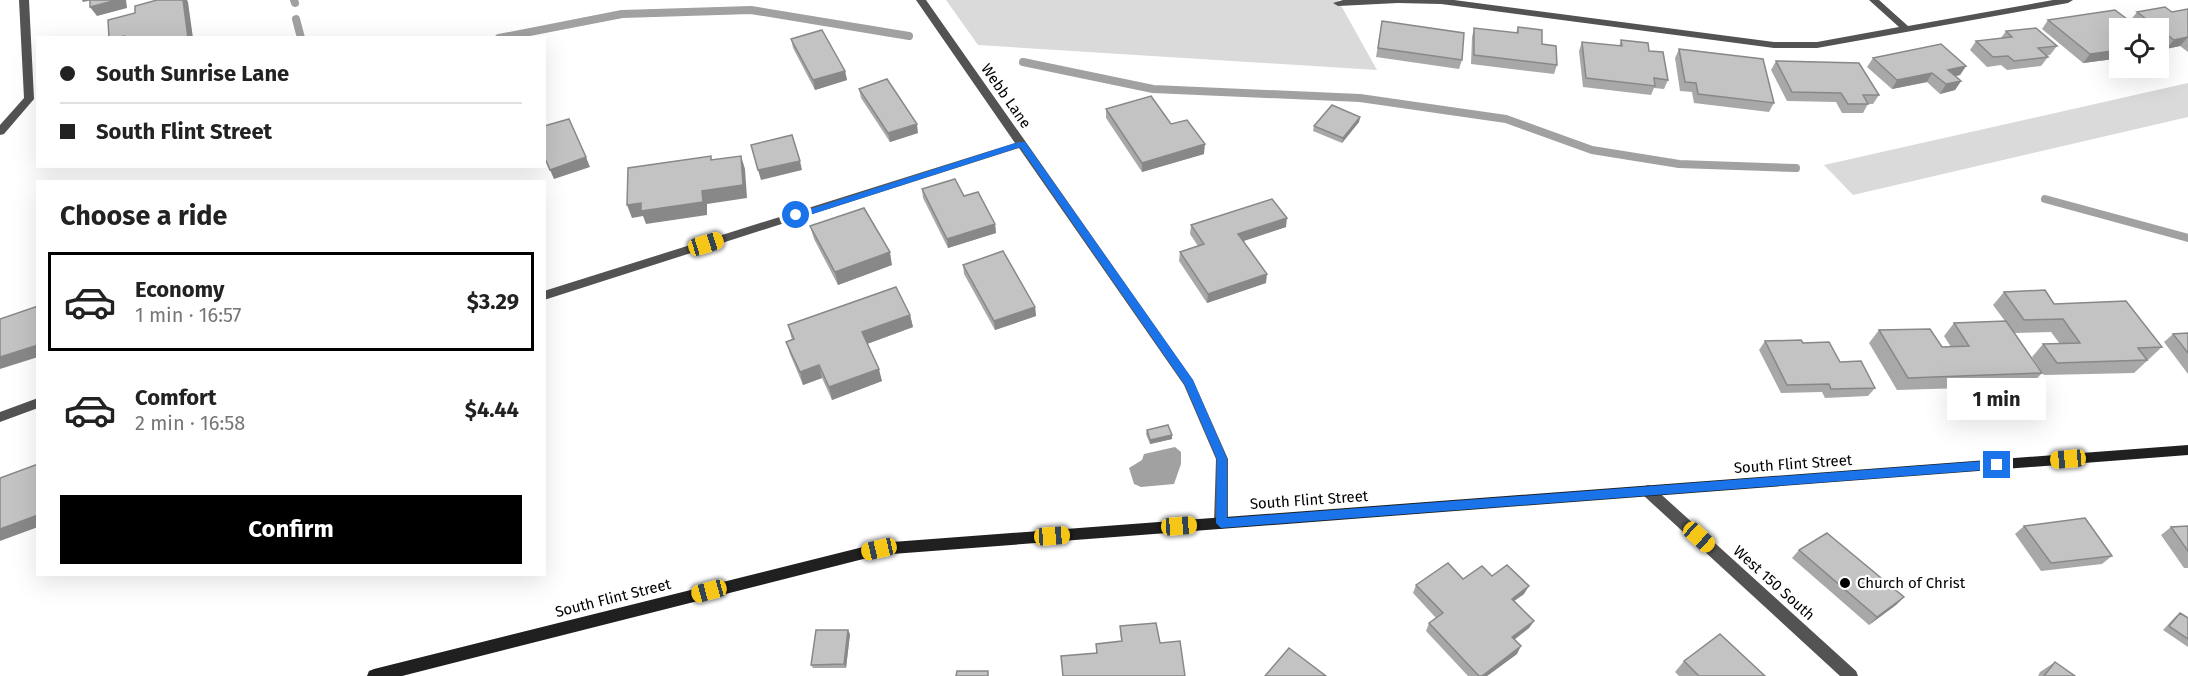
<!DOCTYPE html>
<html lang="en">
<head>
<meta charset="utf-8">
<style>
  body { margin:0; font-family:"Fira Sans",sans-serif; background:#f6f6f6; color:#222; height:100vh; display:flex; flex-direction:column; font-size:22px; white-space:nowrap }
  * { box-sizing:border-box; margin:0 }
  p { font-size:20px; color:#767676 }
  .icon { flex:none; width:33px; height:33px; fill:none; stroke:currentColor; stroke-width:2; stroke-linecap:round; stroke-linejoin:round }
  .map { position:relative; flex:1; overflow:hidden }
  .sheet { position:absolute; left:36px; top:180px; width:510px; height:396px; display:flex; flex-direction:column; background:#fff; border-radius:0px; box-shadow:0 6px 24px #0002 }
  .sheet>* { flex:none }
  .hud { position:absolute; left:36px; top:36px; width:510px; height:132px; border-radius:0px; box-shadow:0 6px 24px #0002; display:grid; align-content:center; height:132px; padding:0 24px; background:#fff }
  .tools { position:absolute; left:2109px; top:18px; display:grid; gap:12px }
  .tools a { display:grid; place-items:center; width:60px; height:60px; border-radius:0px; background:#fff; box-shadow:0 6px 24px #0002; font-size:30px }
  .end { position:absolute; width:27px; height:27px; margin:-14px; border:8px solid #1a73e8; background:#fff; box-shadow:0 0 0 3px #fff }
  .from { border-radius:50% }
  .bubble { position:absolute; height:42px; border-radius:0px; background:#fff; box-shadow:0 6px 24px #0002; font-size:20px; font-weight:700; line-height:42px; text-align:center }
  .car { position:absolute; width:18px; height:36px; margin:-18px -9px; border-radius:8px; box-shadow:0 0 4px 2px #0007; background:linear-gradient(#f5c518 24%,#345 0 40%,#f5c518 0 76%,#345 0 86%,#f5c518 0) }
  .hud b { display:flex; align-items:center; gap:21px; height:57px; font-size:22px }
  .hud b+b { border-top:2px solid #e0e0e0 }
  .hud i { width:15px; height:15px; background:#222 }
  ul { padding:0; list-style:none }
  li { display:flex; align-items:center; gap:18px; height:99px; margin:0 12px 9px; padding:0 12px; border:3px solid transparent; border-radius:0px }
  li div { flex:1 }
  li b { display:block; font-size:22px }
  li em { font-style:normal; font-weight:700 }
  li.active { border-color:#000 }
  li>.icon { width:54px; height:54px; stroke-width:1.5 }
  h2 { padding:0 24px; font-size:27px; line-height:72px }
  .cta { display:flex; gap:12px; margin-top:auto; padding:12px 24px }
  .cta a { flex:1; height:69px; border-radius:0px; background:#000; color:#fff; font-size:24px; font-weight:700; line-height:69px; text-align:center }
  .map>svg:first-child { display:block }
</style>
</head>
<body>
<div class="map">
<svg width="2188" height="676" viewBox="0 0 2188 676">
  <rect width="100%" height="100%" fill="#fff"/>
  <!-- green -->
  <path fill="#dadada" d="M946,0H1338L1377,70L978,45Z
    M2188,83V117L1853,195L1824,165Z"/>
  <!-- water -->
  <path fill="#a1a1a1" d="M1175,447L1181,452V464L1174,484L1141,487L1134,484L1129,468L1142,460L1144,454Z"/>
  <g fill="none" stroke-linecap="round" stroke-linejoin="round">
    <!-- stream -->
    <path stroke="#a1a1a1" stroke-width="8" d="M294,0L295,3
      M296,19L301,38
      M499,38L622,14L751,10L909,36
      M1023,62L1153,89L1360,98L1506,119L1592,150L1679,164L1796,168
      M2045,199L2188,238"/>
    <!-- street -->
    <path fill="#535353" fill-rule="evenodd" d="M19,0H29L34,99L4,134L0,135V125L24,98Z
      M916,0H926L1193,380L1228,459V523L1226,527L1221,529L1216,527L1214,523L1216,459L1184,385L1019,148L544,300V291L1015,143Z
      M1343,0H1454L1774,42H1817L1899,27L1869,0H1879L1908,26L2053,0H2073L2068,3L1817,48H1774L1441,4L1398,3L1338,6L1333,3Z
      M38,398V408L0,422V412Z
      M1648,485L1653,487L1856,671L1858,676H1840L1643,495L1641,491L1643,487Z"/>
    <!-- secondary -->
    <path fill="#202020" fill-rule="evenodd" d="M2188,445V455L879,555L402,676H367L369,671L374,669L879,543Z"/>
  </g>
  <!-- wall -->
  <path fill="#a8a8a8" d="M2188,9V52L2180,46L2166,49L2158,43V28H2140L2130,21L2137,12H2172Z
    M2048,20L2120,28V63L2114,59L2083,63L2042,29Z
    M1382,21L1462,60L1459,69L1376,57Z
    M1518,27L1542,44L1557,65L1554,74L1471,64L1472,37L1474,28L1516,33Z
    M2006,31L2057,46L2050,55L2046,56L2048,57L2041,66L2007,70L2001,65L1987,67L1970,50L1976,41L2001,38Z
    M791,39L845,71L847,80L815,90L793,48Z
    M1621,40L1649,51L1668,80L1664,89L1654,88L1651,95L1583,87L1579,51L1582,42L1619,46Z
    M1679,49L1774,103L1769,112L1694,103L1692,92L1680,91L1675,58Z
    M1873,58L1966,66L1960,75L1956,76L1961,81L1955,90L1940,94L1927,82L1892,89L1867,67Z
    M1776,61L1879,95L1873,104H1868L1863,113H1842L1836,102L1787,101L1771,70Z
    M859,89L918,133L890,142L861,98Z
    M1106,109L1171,124L1204,154L1142,172L1106,118Z
    M1360,117L1359,122L1342,143L1313,131L1314,126Z
    M922,189L964,196L995,224L996,233L948,248L923,198Z
    M1191,225L1286,227L1244,241L1266,283L1207,303L1179,261L1180,252L1198,246L1190,234Z
    M810,226L892,265L838,285L814,239Z
    M963,265L1035,307L1036,316L995,330L964,274Z
    M2004,292L2054,304L2162,347L2134,373L2044,375L2032,357L2043,344H2060L2051,332L2014,333L2042,373L2030,386L1897,390L1869,343L1879,330L1942,347H1951L1944,336L1954,323L2005,321L1993,305Z
    M910,315L913,327L867,344L882,381L832,400L822,378L803,385L790,354L786,342L792,340L788,325Z
    M2188,333V374L2164,342L2173,334Z
    M1765,341L1803,343L1840,362L1875,388L1868,396L1825,398L1822,392L1781,393L1759,350Z
    M1147,430L1172,439L1150,444L1146,434Z
    M2024,526L2112,556L2102,564L2041,571L2015,534Z
    M2188,526V568H2184L2161,535L2171,527Z
    M1799,550L1904,597L1896,605L1869,625L1792,558Z
    M1492,576L1524,594L1514,601L1534,621L1529,628L1514,640L1517,654L1487,676H1468L1426,631L1429,623L1436,618L1413,593L1416,585Z
    M2180,613L2188,618V647L2163,630L2175,617Z
    M1120,626L1160,643L1096,653V644L1121,641Z
    M850,634L846,668H813L811,665Z
    M1684,661L1765,676H1679L1675,672Z
    M2055,662L2075,676H2038L2040,672Z"/>
  <!-- shaded-wall -->
  <path fill="#888" d="M82,0H93L83,2Z
    M117,0H126L127,8L97,16L90,7Z
    M183,0H187L188,2L193,38H188Z
    M2188,37L2180,46L2166,49L2174,40Z
    M2120,50V51L2114,59L2083,63L2090,54Z
    M1966,66L1960,75L1942,79L1948,70Z
    M845,71L847,80L815,90L813,80Z
    M1932,73L1927,82L1892,89L1897,80Z
    M1961,81L1955,90L1940,94L1946,84Z
    M1360,117L1359,122L1342,143L1343,138Z
    M917,124L918,133L890,142L888,133Z
    M1205,144L1204,154L1142,172V163Z
    M741,156L745,169L747,198L707,204V215L646,224L643,216L632,218L627,205L702,191Z
    M586,157L590,167L554,179L550,170Z
    M800,161L802,170L761,180L758,170Z
    M1287,218L1286,227L1237,243L1238,234Z
    M995,224L996,233L948,248L947,239Z
    M890,252L892,265L838,285L835,272Z
    M1267,274L1266,283L1207,303L1208,294Z
    M1035,307L1036,316L995,330L994,321Z
    M910,315L913,327L864,345L862,332Z
    M38,345V357L0,369V357Z
    M819,365L822,378L803,385L800,372Z
    M879,369L882,381L832,400L829,387Z
    M1172,435V439L1150,444V440Z
    M38,515V527L0,541V529Z
    M1529,586L1524,594L1507,606L1512,599Z
    M1904,597L1896,605L1869,625L1877,617Z
    M1534,621L1529,628L1507,645L1512,637Z
    M848,630L850,634L846,668L844,664Z
    M1521,646L1517,654L1487,676H1482Z"/>
  <!-- building -->
  <path fill="#c3c3c3" stroke="#888" stroke-width="1.5" d="M90,0H117L90,7Z
    M157,0H183L188,38H124V36L117,38H109L108,20L135,13V6Z
    M2165,7L2172,12L2188,9V37L2174,40L2137,12Z
    M2115,10L2139,28H2120V50L2090,54L2048,20Z
    M1382,21L1464,33L1462,60L1378,48Z
    M1518,27L1542,30V44L1556,46L1557,65L1474,55V28L1518,33Z
    M2036,28L2057,46L2038,48L2048,57L2014,61L2008,56L1993,57L1976,41L2012,37L2006,31Z
    M822,30L845,71L813,80L791,39Z
    M1621,40L1648,43L1649,51L1663,52L1668,80L1654,78L1655,86L1586,78L1582,42L1622,46Z
    M1941,44L1966,66L1948,70L1961,81L1946,84L1932,73L1897,80L1873,58Z
    M1679,49L1763,59L1774,103L1698,94L1696,83L1685,82Z
    M1776,61L1859,63L1879,95H1863L1868,104H1848L1841,93L1792,92Z
    M887,79L917,124L888,133L859,89Z
    M1151,96L1171,124L1187,120L1205,144L1142,163L1106,109Z
    M1332,105L1360,117L1343,138L1314,126Z
    M569,119L586,157L550,170L544,156V126Z
    M792,135L800,161L758,170L751,145Z
    M711,156V160L741,156L743,185L702,191L703,202L641,211V203L627,205L628,168Z
    M955,179L964,196L978,192L995,224L947,239L922,189Z
    M1272,199L1287,218L1238,234L1267,274L1208,294L1180,252L1204,244L1191,225Z
    M864,208L890,252L835,272L810,226Z
    M1003,251L1035,307L994,321L963,265Z
    M896,287L910,315L862,332L879,369L829,387L819,365L800,372L786,342L794,339L788,325Z
    M2045,290L2054,304L2126,301L2162,347L2138,348L2147,360L2057,363L2043,344L2080,343L2063,319L2024,320L2004,292Z
    M38,306V345L0,357V319Z
    M2006,321L2042,373L1908,378L1879,330L1930,329L1942,347L1969,346L1954,323Z
    M2188,333V353L2173,334Z
    M1801,340L1803,343L1829,342L1840,362L1861,361L1875,388L1831,389L1829,384L1787,385L1765,341Z
    M1168,425L1172,435L1150,440L1147,430Z
    M38,464V515L0,529V478Z
    M2085,518L2112,556L2051,563L2024,526Z
    M2188,526V551L2171,527Z
    M1827,533L1904,597L1877,617L1799,550Z
    M1448,563L1463,579L1482,566L1492,576L1507,565L1529,586L1512,599L1534,621L1512,637L1521,646L1482,676H1479L1429,623L1443,613L1416,585Z
    M2180,613L2188,618V639L2169,626Z
    M1156,623L1160,643L1180,641L1185,676H1063L1061,656L1097,653L1096,644L1122,641L1120,626Z
    M816,630H848L844,664L811,665Z
    M1720,634L1765,676H1699L1684,661Z
    M1289,648L1326,676H1265Z
    M2055,662L2075,676H2044Z
    M957,671H988V676H956Z"/>
  <!-- route -->
  <path fill="#1a73e8" d="M1019,142H1025L1193,380L1227,459V518L1997,460L2002,465L1997,469L1221,528L1216,523L1217,459L1185,385L1020,147L800,218L792,215Z"/>
  <!-- markers -->
  <circle fill="#000" stroke="#fff" stroke-width="2" cx="1845" cy="583" r="6"/>
  <g text-anchor="middle" dominant-baseline="central" stroke-width="4.5" stroke-linejoin="round" paint-order="stroke">
    <!-- street labels -->
    <g font-size="15" fill="#000" stroke="#fff">
      <text transform="translate(1006 96) rotate(55)">Webb Lane</text>
      <text transform="translate(1793 464) rotate(-4)">South Flint Street</text>
      <text transform="translate(1309 500) rotate(-4)">South Flint Street</text>
      <text transform="translate(1774 583) rotate(42)">West 150 South</text>
      <text transform="translate(613 598) rotate(-14)">South Flint Street</text>
    </g>
    <!-- poi labels -->
    <g font-size="15" fill="#000" stroke="#fff" text-anchor="start">
      <text x="1857" y="583">Church of Christ</text>
    </g>
  </g>
</svg>
<div class="tools">
<a><svg class="icon" aria-label="locate" viewBox="0 0 24 24"><circle cx="12" cy="12" r="6"/><path d="M12 2v4M12 18v4M2 12h4M18 12h4"/></svg></a>
</div>
<i class="end from" style="left:796px;top:215px"></i>
<i class="end" style="left:1997px;top:465px"></i>
<div class="bubble" style="left:1947px;top:378px;width:99px">1 min</div>
<i class="car" style="left:706px;top:244px;rotate:73deg"></i>
<i class="car" style="left:2068px;top:459px;rotate:265deg"></i>
<i class="car" style="left:1179px;top:526px;rotate:86deg"></i>
<i class="car" style="left:1052px;top:536px;rotate:86deg"></i>
<i class="car" style="left:1699px;top:537px;rotate:132deg"></i>
<i class="car" style="left:879px;top:549px;rotate:257deg"></i>
<i class="car" style="left:709px;top:591px;rotate:255deg"></i>
<div class="hud">
<b><i class="from"></i>South Sunrise Lane</b>
<b><i></i>South Flint Street</b>
</div>
<section class="sheet">
<h2>Choose a ride</h2>
<ul>
<li class="active"><svg class="icon" aria-label="car" viewBox="0 0 24 24"><path d="M5 17H2v-5l4-1 3-4h7l3 4 3 1v5h-3M9 17h6M6 11h13"/><circle cx="7" cy="17" r="2"/><circle cx="17" cy="17" r="2"/></svg><div><b>Economy</b><p>1 min · 16:57</p></div><em>$3.29</em></li>
<li><svg class="icon" aria-label="car" viewBox="0 0 24 24"><path d="M5 17H2v-5l4-1 3-4h7l3 4 3 1v5h-3M9 17h6M6 11h13"/><circle cx="7" cy="17" r="2"/><circle cx="17" cy="17" r="2"/></svg><div><b>Comfort</b><p>2 min · 16:58</p></div><em>$4.44</em></li>
</ul>
<div class="cta"><a>Confirm</a></div>
</section>
</div>
</body>
</html>
